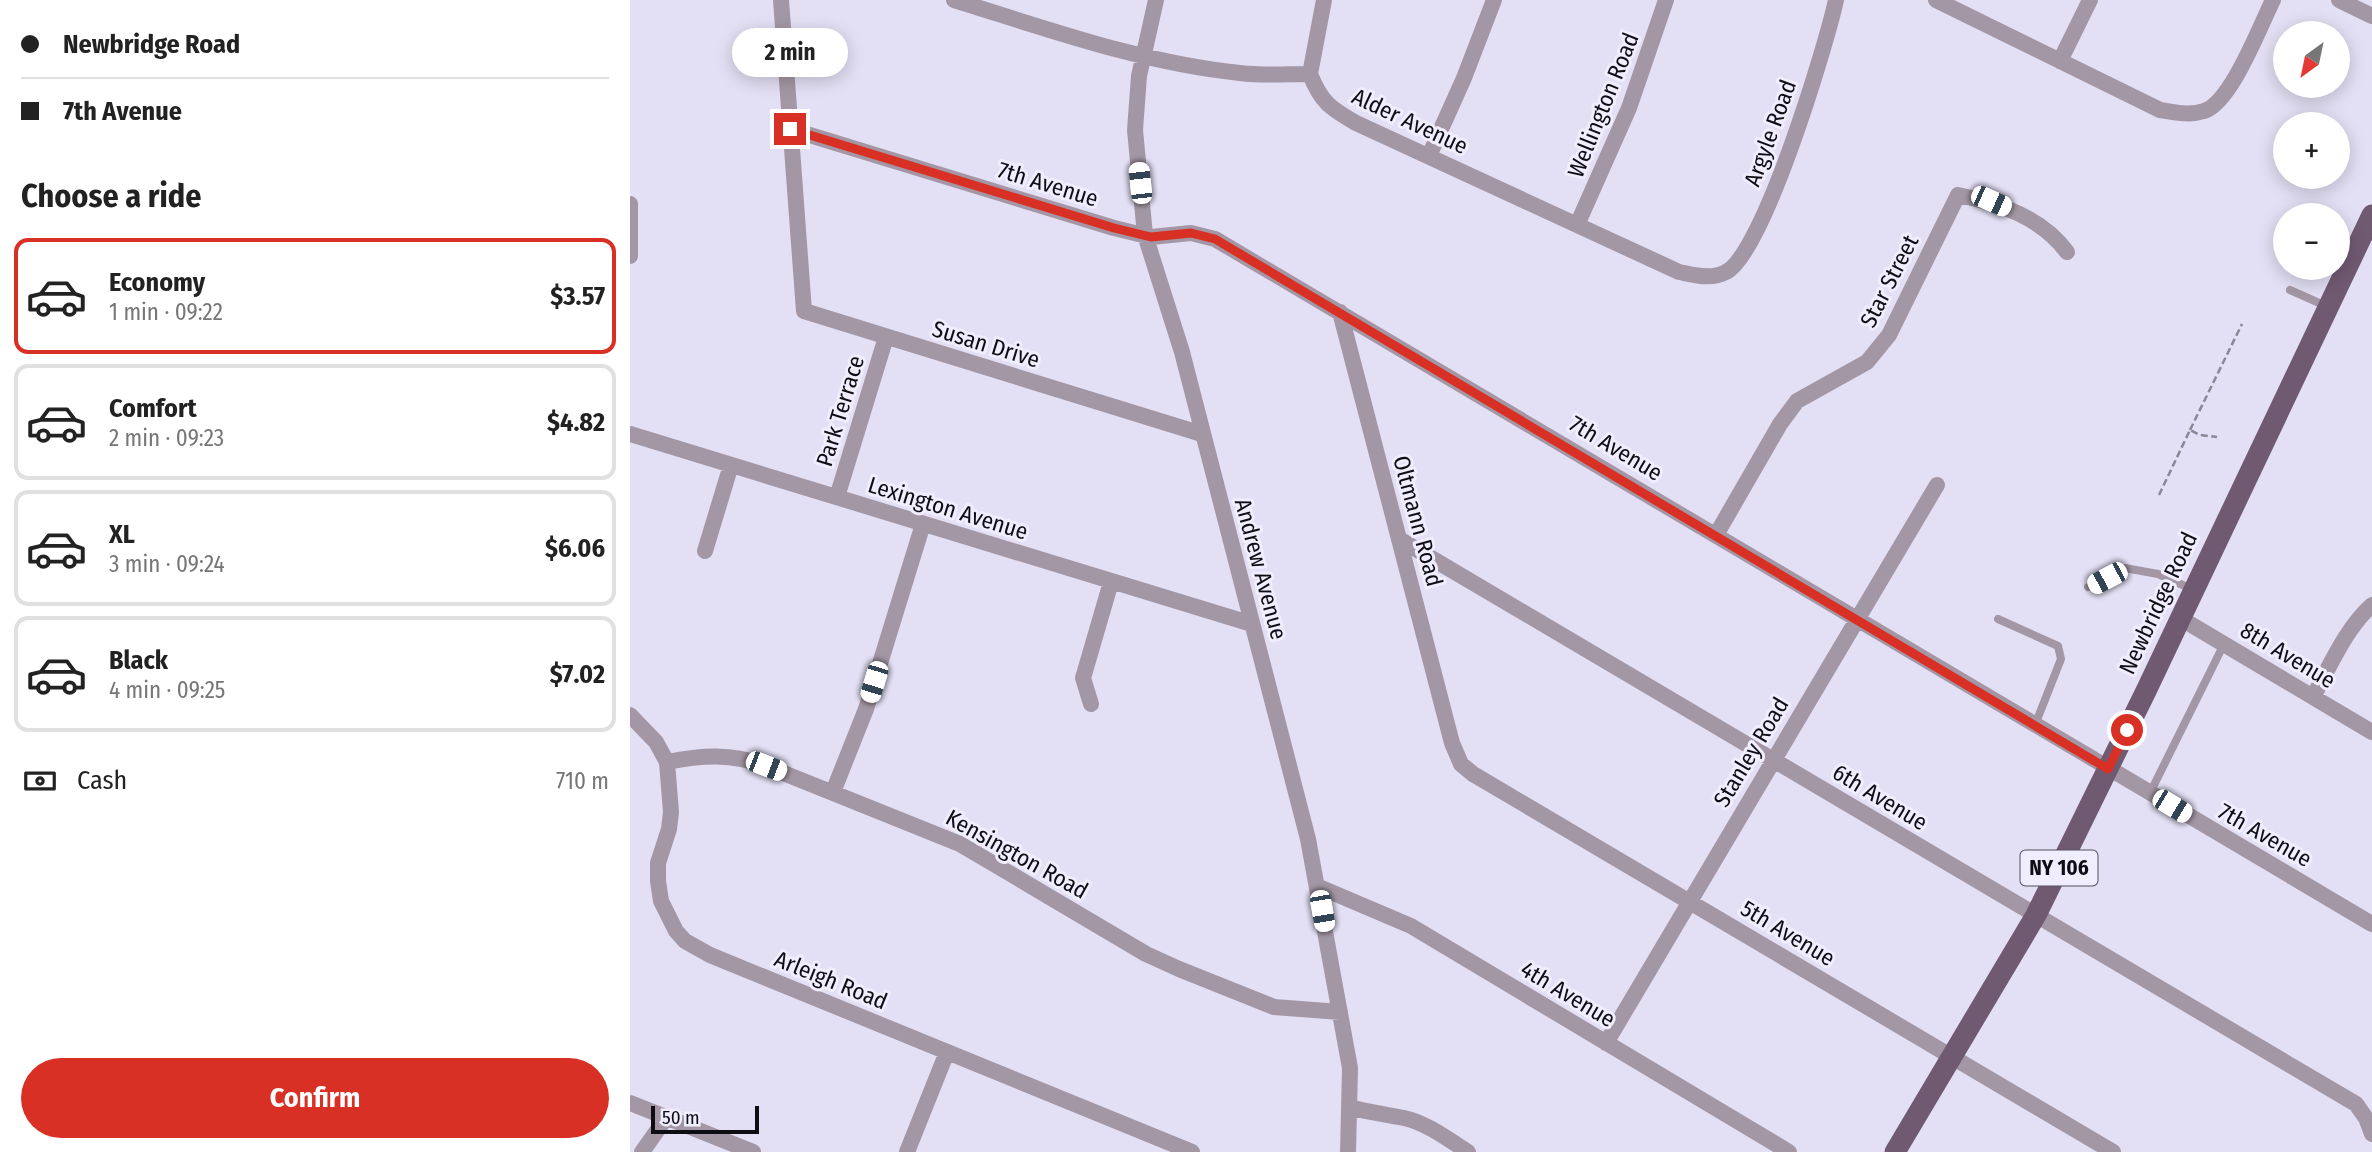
<!DOCTYPE html>
<html lang="en">
<head>
<meta charset="utf-8">
<style>
  body { margin:0; font-family:"Fira Sans Condensed",sans-serif; background:#f6f6f6; color:#222; height:100vh; display:flex; flex-direction:column; font-size:26px; white-space:nowrap }
  * { box-sizing:border-box; margin:0 }
  p { font-size:23px; color:#767676 }
  .icon { flex:none; width:38px; height:38px; fill:none; stroke:currentColor; stroke-width:2; stroke-linecap:round; stroke-linejoin:round }
  .map { position:relative; flex:1; overflow:hidden }
  .sheet { display:flex; flex-direction:column; background:#fff; width:630px }
  .sheet>* { flex:none }
  .top-card { display:grid; align-content:center; height:154px; padding:0 21px; background:#fff }
  .needle { width:46px; rotate:213deg }
  .buttons { position:absolute; left:1643px; top:21px; display:grid; gap:14px }
  .buttons a { display:grid; place-items:center; width:77px; height:77px; border-radius:50%; background:#fff; box-shadow:0 4px 18px #0003; font-size:35px }
  .scale { position:absolute; left:21px; bottom:18px; width:108px; box-sizing:border-box; padding-left:7px; border:4px solid #0e0d14; border-top:0; font-size:19px; line-height:24px; white-space:nowrap; color:#0e0d14; -webkit-text-stroke:5px #f0edfe; paint-order:stroke }
  .end { position:absolute; width:32px; height:32px; margin:-16px; border:9px solid #d93025; background:#fff; box-shadow:0 0 0 4px #fff }
  .from { border-radius:50% }
  .bubble { position:absolute; height:49px; border-radius:24px; background:#fff; box-shadow:0 4px 18px #0003; font-size:23px; font-weight:700; line-height:49px; text-align:center }
  .car { position:absolute; width:21px; height:42px; margin:-21px -10px; border-radius:9px; box-shadow:0 0 5px 2px #0007; background:linear-gradient(#fff 24%,#345 0 40%,#fff 0 76%,#345 0 86%,#fff 0) }
  .top-card b { display:flex; align-items:center; gap:24px; height:66px; font-size:26px }
  .top-card b+b { border-top:2px solid #e0e0e0 }
  .top-card i { width:18px; height:18px; background:#222 }
  ul { padding:0; list-style:none }
  li { display:flex; align-items:center; gap:21px; height:116px; margin:0 14px 10px; padding:0 7px; border:4px solid #e0e0e0; border-radius:14px }
  li div { flex:1 }
  li b { display:block; font-size:26px }
  li em { font-style:normal; font-weight:700 }
  li.on { border-color:#d93025 }
  li>.icon { width:63px; height:63px; stroke-width:1.5 }
  h2 { padding:0 21px; font-size:32px; line-height:84px }
  .pay { display:flex; align-items:center; gap:18px; height:77px; padding:0 21px; font-size:26px }
  .pay p { margin-inline-start:auto }
  .button { display:flex; gap:14px; margin-top:auto; padding:14px 21px }
  .button a { flex:1; height:80px; border-radius:42px; background:#d93025; color:#fff; font-size:28px; font-weight:700; line-height:80px; text-align:center }
  main { display:flex; flex:1; min-height:0 }
  .map>svg:first-child { display:block }
</style>
</head>
<body>
<main>
<section class="sheet">
<div class="top-card">
<b><i class="from"></i>Newbridge Road</b>
<b><i></i>7th Avenue</b>
</div>
<h2>Choose a ride</h2>
<ul>
<li class="on"><svg class="icon" aria-label="car" viewBox="0 0 24 24"><path d="M5 17H2v-5l4-1 3-4h7l3 4 3 1v5h-3M9 17h6M6 11h13"/><circle cx="7" cy="17" r="2"/><circle cx="17" cy="17" r="2"/></svg><div><b>Economy</b><p>1 min · 09:22</p></div><em>$3.57</em></li>
<li><svg class="icon" aria-label="car" viewBox="0 0 24 24"><path d="M5 17H2v-5l4-1 3-4h7l3 4 3 1v5h-3M9 17h6M6 11h13"/><circle cx="7" cy="17" r="2"/><circle cx="17" cy="17" r="2"/></svg><div><b>Comfort</b><p>2 min · 09:23</p></div><em>$4.82</em></li>
<li><svg class="icon" aria-label="car" viewBox="0 0 24 24"><path d="M5 17H2v-5l4-1 3-4h7l3 4 3 1v5h-3M9 17h6M6 11h13"/><circle cx="7" cy="17" r="2"/><circle cx="17" cy="17" r="2"/></svg><div><b>XL</b><p>3 min · 09:24</p></div><em>$6.06</em></li>
<li><svg class="icon" aria-label="car" viewBox="0 0 24 24"><path d="M5 17H2v-5l4-1 3-4h7l3 4 3 1v5h-3M9 17h6M6 11h13"/><circle cx="7" cy="17" r="2"/><circle cx="17" cy="17" r="2"/></svg><div><b>Black</b><p>4 min · 09:25</p></div><em>$7.02</em></li>
</ul>
<div class="pay"><svg class="icon" aria-label="cash" viewBox="0 0 24 24"><path d="M3 7h18v10H3z"/><circle cx="12" cy="12" r="2"/></svg>Cash<p>710 m</p></div>
<div class="button"><a>Confirm</a></div>
</section>
<div class="map">
<svg width="1742" height="1152" viewBox="0 0 1742 1152">
  <rect width="100%" height="100%" fill="#e3dff4"/>
  <g fill="none" stroke-linecap="round" stroke-linejoin="round">
    <!-- path -->
    <path stroke="#8a8796" stroke-width="2.5" stroke-dasharray="7 3.5" stroke-linecap="butt" d="M1560,430L1612,324
      M1529,495L1560,430L1570,435L1587,437"/>
    <!-- lane -->
    <path stroke="#a497a5" stroke-width="8" d="M1660,290L1696,306
      M1458,587L1495,568L1528,574L1564,590
      M1368,619L1428,646L1431,659L1405,725
      M1520,793L1594,644"/>
    <!-- street -->
    <path stroke="#a497a5" stroke-width="16" d="M151,0L174,311L572,434
      M324,0C418,29 512,63 610,73C633,76 657,74 680,74C691,102 700,108 726,123L1049,272C1065,275 1081,280 1096,272C1133,254 1196,46 1206,0
      M526,0L509,76L505,130L515,235L552,352L678,839L720,1068L718,1152
      M1306,0L1530,110C1545,112 1559,116 1574,111C1601,103 1630,26 1643,0
      M1709,0L1742,16
      M1430,61L1460,0
      M680,74L694,0
      M160,129L484,228L521,237L561,233L585,239L1742,924
      M799,156L834,78L864,0
      M0,204V256
      M947,225L999,108L1036,0
      M710,312L822,743L831,764L843,774L1483,1152
      M0,434L622,624
      M207,497L256,337
      M1086,535L1150,424L1167,401L1237,362L1259,335L1328,195C1369,203 1411,217 1437,252
      M769,539L1726,1104L1736,1118L1742,1134
      M75,551L101,465
      M1550,618L1742,732
      M1683,697C1700,666 1716,628 1742,605
      M461,704L453,678L481,582
      M0,715L26,742L37,762L41,812L39,829L28,863V881L31,901L46,931L55,941L80,955L562,1152
      M37,762C72,755 102,753 136,766L330,844L516,954L549,969L644,1007L710,1012
      M203,792L236,709L293,524
      M687,886L781,926L1159,1152
      M976,1043L1307,485
      M0,1103L123,1152
      M719,1107C737,1112 755,1114 774,1118C797,1123 819,1140 838,1152
      M12,1152L36,1118
      M277,1152L317,1052"/>
    <!-- primary -->
    <path stroke="#705a72" stroke-width="21" d="M1265,1152L1406,915L1516,691L1742,215"/>
  </g>
  <g fill="none" stroke-linecap="round" stroke-linejoin="round">
    <!-- route -->
    <path stroke="#d93025" stroke-width="9" d="M160,129L484,228L521,237L561,233L585,239L1478,769L1497,730"/>
  </g>
  <g text-anchor="middle" dominant-baseline="central" stroke-width="6" stroke-linejoin="round" paint-order="stroke">
    <!-- shield labels -->
    <rect fill="#f0edfe" stroke="#52505a" stroke-width="2" x="1390.5" y="850.5" width="77" height="35" rx="5"/>
    <g font-size="21" font-weight="bold" fill="#0e0d14">
      <text x="1429" y="868">NY 106</text>
    </g>
    <!-- street labels -->
    <g font-size="23" fill="#0e0d14" stroke="#f0edfe">
      <text transform="translate(973 105) rotate(-68)">Wellington Road</text>
      <text transform="translate(780 121) rotate(25)">Alder Avenue</text>
      <text transform="translate(1140 133) rotate(-70)">Argyle Road</text>
      <text transform="translate(418 184) rotate(17)">7th Avenue</text>
      <text transform="translate(1259 281) rotate(-63)">Star Street</text>
      <text transform="translate(356 344) rotate(17)">Susan Drive</text>
      <text transform="translate(210 411) rotate(-73)">Park Terrace</text>
      <text transform="translate(986 448) rotate(31)">7th Avenue</text>
      <text transform="translate(318 508) rotate(17)">Lexington Avenue</text>
      <text transform="translate(788 521) rotate(75)">Oltmann Road</text>
      <text transform="translate(631 569) rotate(75)">Andrew Avenue</text>
      <text transform="translate(1528 603) rotate(-65)">Newbridge Road</text>
      <text transform="translate(1658 655) rotate(31)">8th Avenue</text>
      <text transform="translate(1121 752) rotate(-59)">Stanley Road</text>
      <text transform="translate(1250 797) rotate(31)">6th Avenue</text>
      <text transform="translate(1635 835) rotate(30)">7th Avenue</text>
      <text transform="translate(387 854) rotate(29)">Kensington Road</text>
      <text transform="translate(1158 933) rotate(31)">5th Avenue</text>
      <text transform="translate(201 980) rotate(22)">Arleigh Road</text>
      <text transform="translate(938 994) rotate(31)">4th Avenue</text>
    </g>
  </g>
</svg>
<div class="buttons">
<a><svg class="needle" viewBox="-14 -14 28 28"><path d="M0-13l5 13h-10z" fill="#e53935"/><path d="M0 13l5-13h-10z" fill="#767676"/></svg></a>
<a>+</a>
<a>−</a>
</div>
<div class="scale">50 m</div>
<i class="end from" style="left:1497px;top:730px"></i>
<i class="end" style="left:160px;top:129px"></i>
<div class="bubble" style="left:102px;top:28px;width:116px">2 min</div>
<i class="car" style="left:510px;top:183px;rotate:354deg"></i>
<i class="car" style="left:1361px;top:201px;rotate:114deg"></i>
<i class="car" style="left:1477px;top:578px;rotate:242deg"></i>
<i class="car" style="left:244px;top:682px;rotate:197deg"></i>
<i class="car" style="left:136px;top:766px;rotate:111deg"></i>
<i class="car" style="left:1542px;top:806px;rotate:121deg"></i>
<i class="car" style="left:692px;top:911px;rotate:170deg"></i>
</div>
</main>
</body>
</html>
